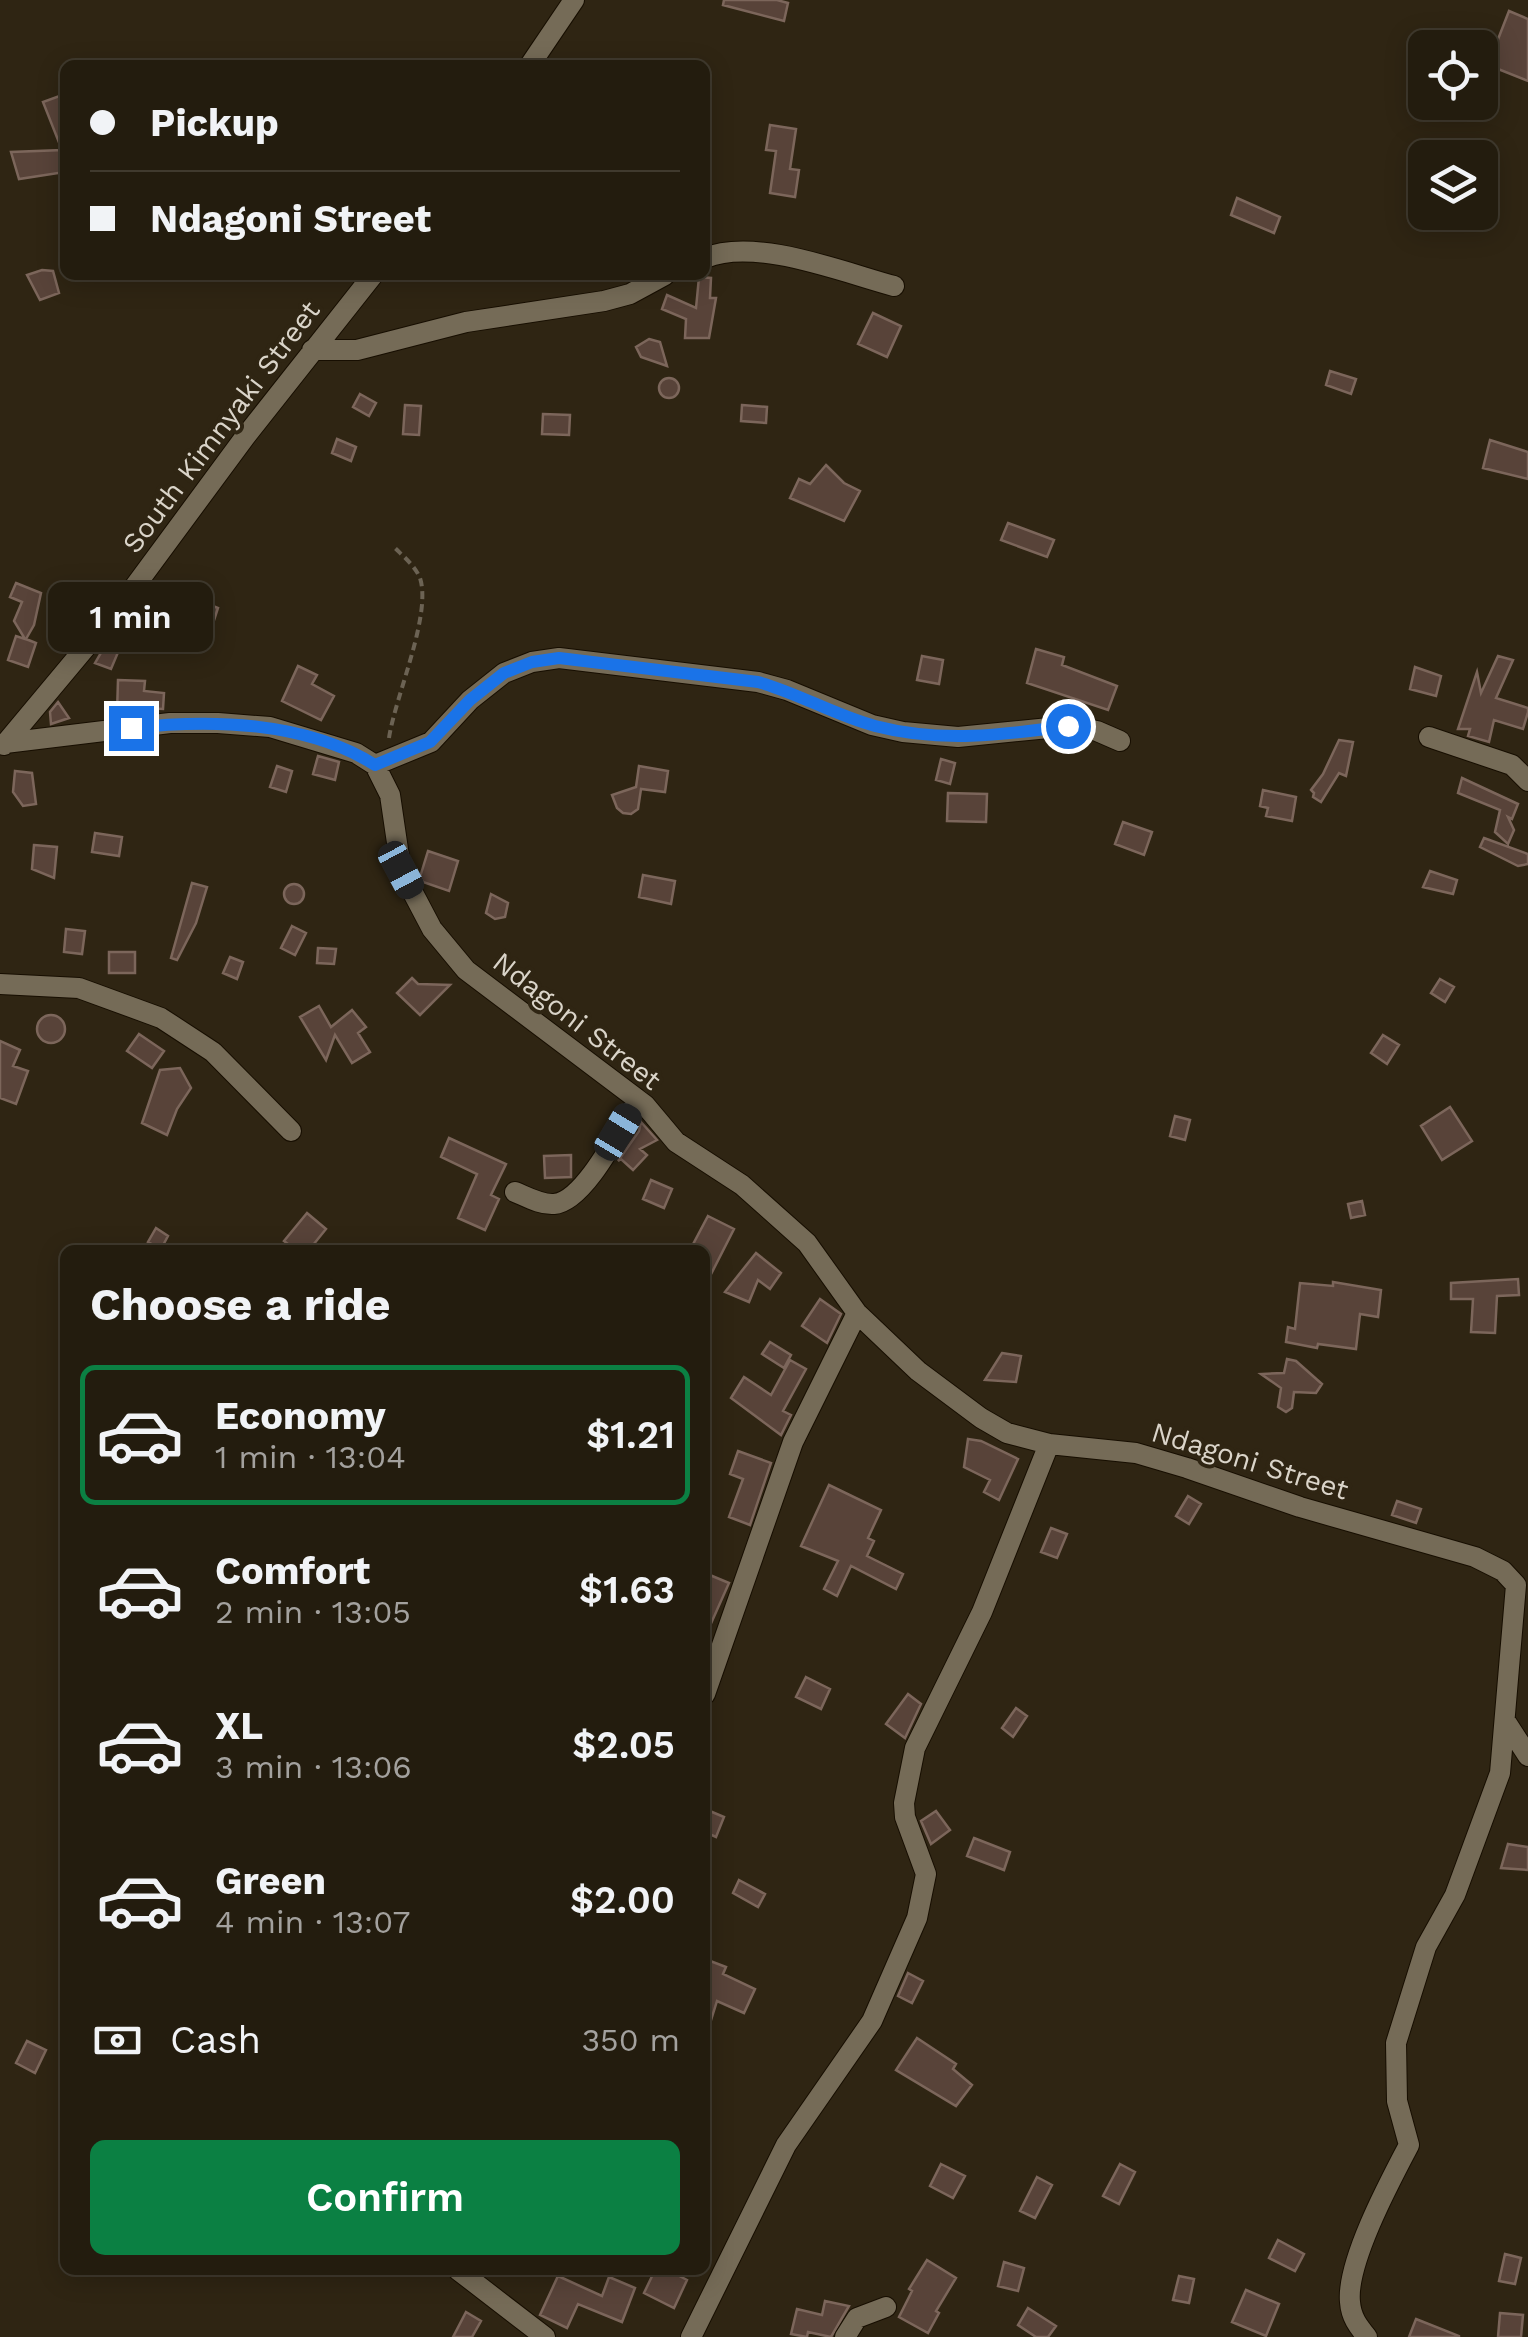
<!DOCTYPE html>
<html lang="en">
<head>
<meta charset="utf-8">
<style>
  body { margin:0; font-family:"Work Sans",sans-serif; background:#2f291c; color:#f1f3f6; height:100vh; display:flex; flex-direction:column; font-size:38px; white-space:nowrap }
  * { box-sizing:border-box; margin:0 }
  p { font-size:32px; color:#a3a19e }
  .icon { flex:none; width:55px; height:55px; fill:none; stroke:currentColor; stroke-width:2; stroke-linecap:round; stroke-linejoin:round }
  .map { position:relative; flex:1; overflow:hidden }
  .details { position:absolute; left:60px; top:1245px; width:650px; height:1030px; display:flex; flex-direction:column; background:#231c0e; border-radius:15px; box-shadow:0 5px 25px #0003,0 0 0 2px #403a2e }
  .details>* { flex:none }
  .banner { position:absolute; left:60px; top:60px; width:650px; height:220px; border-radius:15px; box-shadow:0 5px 25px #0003,0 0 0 2px #403a2e; display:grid; align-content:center; height:220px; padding:0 30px; background:#231c0e }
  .tools { position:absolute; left:1408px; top:30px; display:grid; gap:20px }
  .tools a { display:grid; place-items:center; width:90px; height:90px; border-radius:15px; background:#231c0e; box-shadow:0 5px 25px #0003,0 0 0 2px #403a2e; font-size:50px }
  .end { position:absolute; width:45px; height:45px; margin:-22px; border:12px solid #1a73e8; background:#fff; box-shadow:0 0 0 5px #fff }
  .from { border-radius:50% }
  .bubble { position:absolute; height:70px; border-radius:15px; background:#231c0e; box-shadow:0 5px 25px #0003,0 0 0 2px #403a2e; font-size:32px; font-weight:600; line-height:70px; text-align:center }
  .car { position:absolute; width:30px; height:60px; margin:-30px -15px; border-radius:12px; box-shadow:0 0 8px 2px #0007; background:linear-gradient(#222 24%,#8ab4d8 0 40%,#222 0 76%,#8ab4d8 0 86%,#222 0) }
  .banner b { display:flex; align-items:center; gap:35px; height:95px; font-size:38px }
  .banner b+b { border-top:2px solid #403a2e }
  .banner i { width:25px; height:25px; background:#f1f3f6 }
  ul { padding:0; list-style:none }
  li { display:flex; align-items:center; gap:30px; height:140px; margin:0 20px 15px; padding:0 10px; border:5px solid transparent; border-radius:15px }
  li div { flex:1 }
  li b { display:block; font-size:38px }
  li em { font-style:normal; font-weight:600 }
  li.active { border-color:#0b8043 }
  li>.icon { width:90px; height:90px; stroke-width:1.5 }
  h2 { padding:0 30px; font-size:45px; line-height:120px }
  .pay { display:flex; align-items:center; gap:25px; height:110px; padding:0 30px; font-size:38px }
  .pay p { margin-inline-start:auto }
  .primary-button { display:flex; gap:20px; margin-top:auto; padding:20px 30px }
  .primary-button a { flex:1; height:115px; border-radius:15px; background:#0b8043; color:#fff; font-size:40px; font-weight:600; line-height:115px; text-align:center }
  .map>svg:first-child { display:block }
</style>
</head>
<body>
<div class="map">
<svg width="1528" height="2337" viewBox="0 0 1528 2337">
  <rect width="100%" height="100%" fill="#2f2513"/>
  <!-- building -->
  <path fill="#584339" stroke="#7c665b" stroke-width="2.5" d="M724,0H777L788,3L784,21L723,5Z
    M1509,11L1528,19V81L1488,65Z
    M65,94V172L19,179L11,152L62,150L43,102Z
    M770,125L796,129L790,169L799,170L795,197L770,193L776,151L766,150Z
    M1237,198L1280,217L1274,233L1231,215Z
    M42,270L53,271L59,293L40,300L27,275Z
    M699,277L711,278L710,298H716L709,338H685L686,319L662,309L667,295L696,308Z
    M873,313L901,326L887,357L858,344Z
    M649,339L660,342L667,366L641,357L636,347Z
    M1330,371L1356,379L1351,394L1326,385Z
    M659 388a10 10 0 1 1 20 0a10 10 0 1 1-20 0Z
    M360,394L376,403L369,416L353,407Z
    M405,405L421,406L419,435L403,434Z
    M742,405L767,407L766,423L741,421Z
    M543,414L570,415L569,435L542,434Z
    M337,439L356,447L351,461L332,453Z
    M1490,440L1528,452V479L1483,468Z
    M826,465L844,483L860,491L844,521L790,498L799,479L810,484Z
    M1008,523L1054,540L1047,557L1001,540Z
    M16,583L41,593L34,625L26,639L36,643L28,667L8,660L16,636L25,639L14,621L22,602L10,597Z
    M203,602L218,608L206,645L190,640Z
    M106,644L119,650L111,669L95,663Z
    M1036,649L1064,657L1062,665L1117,686L1108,710L1027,683Z
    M922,656L943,660L939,684L917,680Z
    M1498,656L1513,660L1496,698L1528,708V712L1523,729L1494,720L1489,742L1468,736L1470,729H1458L1477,672L1481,693Z
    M298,666L317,675L312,684L334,696L321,720L282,701Z
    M1415,667L1441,676L1436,696L1410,689Z
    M118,680L145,681L144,691L164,693L163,709L143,708V712L117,713Z
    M58,702L69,718L51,724L50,712Z
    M1339,740L1353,742L1346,776L1339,773L1321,802L1313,797L1314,793L1311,790L1323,774Z
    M318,756L339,762L335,780L313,774Z
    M941,759L955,763L950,784L936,780Z
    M277,766L292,771L286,792L270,787Z
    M639,766L668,771L665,792L641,789L638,809L631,814L623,813L617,808L612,795L636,787Z
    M15,771L32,773L36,804L23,806L13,792Z
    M1462,778L1518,804L1512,819L1508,817L1514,830L1508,844L1495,832L1500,810L1458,793Z
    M1263,790L1296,797L1292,821L1266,816L1268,808L1260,806Z
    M948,793L987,794L986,822L947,821Z
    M1123,822L1152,832L1144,855L1115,844Z
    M95,833L122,837L119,856L92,852Z
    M1484,838L1528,854V864L1518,866L1480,847Z
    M34,845L57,847L54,878L32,869Z
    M428,851L458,861L449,891L423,882L420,877Z
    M1430,871L1457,880L1453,894L1423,887Z
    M643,875L675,881L671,904L639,897Z
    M192,883L207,887L196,923L177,960L171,958Z
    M284 894a10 10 0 1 1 20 0a10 10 0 1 1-20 0Z
    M491,894L508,903L505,917L495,919L486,913Z
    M292,926L306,933L295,955L281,948Z
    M66,929L85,931L82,954L64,952Z
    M318,948L336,949L334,964L317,963Z
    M109,952H135V973H109Z
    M230,957L243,962L237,979L223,973Z
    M412,978L418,984L450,985L420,1015L397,993Z
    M1440,979L1454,987L1445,1002L1431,993Z
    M319,1006L331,1027L352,1010L366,1027L358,1033L370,1052L352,1063L335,1035L326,1060L300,1017Z
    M37 1029a14 14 0 1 1 28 0a14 14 0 1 1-28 0Z
    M139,1034L164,1051L152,1068L127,1051Z
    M1383,1035L1399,1045L1387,1064L1371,1053Z
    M0,1041L20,1050L13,1066L28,1071L16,1104L0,1098Z
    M180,1068L191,1088L177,1109L167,1135L142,1123L160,1070Z
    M1450,1107L1472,1141L1442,1160L1421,1126Z
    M1175,1116L1190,1120L1185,1140L1170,1136Z
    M641,1122L657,1140L640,1149L647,1155L633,1170L621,1159L618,1161L639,1131Z
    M449,1138L506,1164L491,1195L499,1199L485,1230L458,1218L477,1174L441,1157Z
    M571,1155V1177L545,1178L544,1156Z
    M651,1180L672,1189L664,1208L643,1199Z
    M1362,1201L1365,1215L1351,1218L1348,1204Z
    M307,1213L326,1229L309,1250H296L284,1241Z
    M708,1216L734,1229L705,1286V1250H690Z
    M156,1228L168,1236L161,1249L148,1242Z
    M756,1253L781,1273L770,1289L758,1280L749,1302L725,1292Z
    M1518,1279L1519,1295L1497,1296L1495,1333L1471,1332L1473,1299H1451V1283Z
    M1333,1282L1381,1290L1378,1317L1360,1314L1356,1349L1318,1344L1317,1348L1286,1342L1288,1327L1295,1329L1300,1283L1333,1286Z
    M820,1299L841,1314L827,1343L802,1326Z
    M770,1342L791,1355L784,1368L762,1354Z
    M1002,1353L1021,1356L1016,1382L985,1380Z
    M1287,1359L1296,1361L1322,1384L1316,1393L1294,1392L1292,1408L1286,1412L1278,1407L1281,1388L1261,1374L1284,1373Z
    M790,1360L806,1369L783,1411L791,1415L781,1435L731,1398L744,1377L771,1395Z
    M968,1439L981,1441L1018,1459L999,1500L984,1492L990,1480L964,1467Z
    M738,1451L771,1463L750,1525L729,1517L743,1479L730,1474Z
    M829,1485L881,1510L868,1538L874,1541L867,1556L903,1574L896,1589L851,1566L837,1596L824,1589L838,1561L801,1546Z
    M1188,1496L1201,1504L1189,1524L1176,1516Z
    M1397,1501L1421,1509L1416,1523L1392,1515Z
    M1051,1528L1067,1534L1057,1558L1041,1552Z
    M705,1573L729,1583L705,1637Z
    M806,1677L830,1689L821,1709L796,1697Z
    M908,1694L921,1704L905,1738L886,1724Z
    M1016,1708L1027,1716L1013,1737L1002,1728Z
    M705,1809L724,1817L716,1837L705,1832Z
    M936,1811L950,1830L931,1844L921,1821Z
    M974,1838L1010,1852L1004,1870L967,1856Z
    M1508,1844L1528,1847V1870L1501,1868Z
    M739,1880L765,1894L758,1907L733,1893Z
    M705,1959L726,1967L723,1974L755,1989L744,2013L717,2001L708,2030L705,2029Z
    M908,1973L923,1981L912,2003L898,1996Z
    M917,2038L956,2064L953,2069L972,2085L956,2106L896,2070Z
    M27,2041L46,2050L35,2073L16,2063Z
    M941,2164L965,2176L953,2198L930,2186Z
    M1120,2164L1135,2172L1119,2204L1103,2196Z
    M1037,2177L1052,2185L1035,2218L1020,2211Z
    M1278,2240L1304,2254L1295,2271L1269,2258Z
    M1505,2254L1521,2258L1515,2284L1499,2281Z
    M927,2260L956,2278L936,2311L939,2313L928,2333L899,2317L912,2291L909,2289Z
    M1004,2262L1024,2268L1018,2291L998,2286Z
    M655,2270H668L687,2280L674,2308L644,2293Z
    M558,2276L602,2296L609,2277L635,2288L622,2322L578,2304L567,2328L540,2315Z
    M1179,2276L1194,2279L1189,2303L1173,2300Z
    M1246,2290L1279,2304L1266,2336L1232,2322Z
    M825,2301L849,2306L831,2337L808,2332L807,2337L791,2334L797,2309L822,2315Z
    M1028,2308L1056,2326L1048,2337H1036L1018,2325Z
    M466,2312L481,2321L472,2337H453Z
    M1500,2313L1523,2315L1521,2337H1498Z
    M1416,2319L1459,2336V2337H1409Z"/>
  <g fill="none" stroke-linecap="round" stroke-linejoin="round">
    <defs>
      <path id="minor" d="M530,65L574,0
        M705,258C755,237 842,272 894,286
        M312,350H357L466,322L604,301L630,294L665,275
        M1429,737L1512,765L1528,781
        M5,743L170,723H218L270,727L356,753L375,765L390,795L401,870L432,929L466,970L645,1105L676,1142L742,1185L807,1243L857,1313L918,1371L981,1418L1007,1433L1049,1444L1136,1453L1187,1468L1300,1507L1475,1557L1503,1571L1516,1585L1500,1773L1455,1895L1426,1947L1396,2043L1397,2101L1409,2145C1390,2181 1346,2263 1350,2302C1351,2317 1358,2326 1367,2337
        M4,745L121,605L245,437L373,275
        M375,765L431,742L470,700L504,673L532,662L559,658L758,682L787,690L872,725L903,732L958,737L1069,726L1097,731L1120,741
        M0,984L79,988L161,1018L213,1052L291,1131
        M515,1192C527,1197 541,1205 554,1204C585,1202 622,1125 638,1100
        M705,1694L793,1442L857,1313
        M1506,1722L1528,1756
        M458,2270L545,2337
        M691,2337L786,2145L872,2021L917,1918L926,1874L905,1817L904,1803L915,1748L982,1612L1049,1444
        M845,2337L857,2318L886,2307"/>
    </defs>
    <!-- minor casing -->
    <use href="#minor" stroke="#170e01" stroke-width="22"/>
    <!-- path -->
    <path stroke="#6c6354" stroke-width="4" stroke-dasharray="8 5" stroke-linecap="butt" d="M389,738C395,697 432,615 420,578C415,566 404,557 395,548"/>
    <!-- minor -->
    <use href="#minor" stroke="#756b57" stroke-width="20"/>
  </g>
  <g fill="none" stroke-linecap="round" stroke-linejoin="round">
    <!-- route -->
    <path stroke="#1a73e8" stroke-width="12" d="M131,728C210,719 306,721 375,765L430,742L470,700L504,673L532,662L559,658L758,682C798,693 834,715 875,726C940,743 1003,735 1068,726"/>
  </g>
  <g text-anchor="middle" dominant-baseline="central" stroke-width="8" stroke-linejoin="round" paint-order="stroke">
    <!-- street labels -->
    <g font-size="28" fill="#dad4c9" stroke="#2f2513">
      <text transform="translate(221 427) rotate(-53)">South Kimnyaki Street</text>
      <text transform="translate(577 1021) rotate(38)">Ndagoni Street</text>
      <text transform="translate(1250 1461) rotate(17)">Ndagoni Street</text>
    </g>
  </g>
</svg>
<div class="tools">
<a><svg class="icon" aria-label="locate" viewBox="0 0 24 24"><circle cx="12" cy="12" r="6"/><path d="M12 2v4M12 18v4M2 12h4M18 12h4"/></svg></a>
<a><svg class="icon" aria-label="layers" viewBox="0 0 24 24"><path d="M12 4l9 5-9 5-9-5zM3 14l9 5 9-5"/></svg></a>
</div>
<i class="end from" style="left:1068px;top:726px"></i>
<i class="end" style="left:131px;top:728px"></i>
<div class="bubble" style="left:48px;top:582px;width:165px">1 min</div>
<i class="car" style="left:401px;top:870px;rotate:152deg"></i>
<i class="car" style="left:618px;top:1132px;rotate:31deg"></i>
<div class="banner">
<b><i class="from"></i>Pickup</b>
<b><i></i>Ndagoni Street</b>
</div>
<section class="details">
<h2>Choose a ride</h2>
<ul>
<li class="active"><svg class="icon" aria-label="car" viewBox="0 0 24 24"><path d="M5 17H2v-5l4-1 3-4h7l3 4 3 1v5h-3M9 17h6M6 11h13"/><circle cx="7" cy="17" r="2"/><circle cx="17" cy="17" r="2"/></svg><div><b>Economy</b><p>1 min · 13:04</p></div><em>$1.21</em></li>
<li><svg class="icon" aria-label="car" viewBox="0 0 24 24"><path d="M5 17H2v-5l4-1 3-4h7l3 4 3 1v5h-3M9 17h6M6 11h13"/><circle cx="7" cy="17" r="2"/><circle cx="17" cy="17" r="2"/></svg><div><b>Comfort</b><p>2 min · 13:05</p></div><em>$1.63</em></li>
<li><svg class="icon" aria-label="car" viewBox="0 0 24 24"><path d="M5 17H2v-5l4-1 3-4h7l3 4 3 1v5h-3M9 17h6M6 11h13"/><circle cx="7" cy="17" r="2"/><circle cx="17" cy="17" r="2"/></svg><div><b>XL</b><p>3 min · 13:06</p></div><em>$2.05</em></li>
<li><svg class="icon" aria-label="car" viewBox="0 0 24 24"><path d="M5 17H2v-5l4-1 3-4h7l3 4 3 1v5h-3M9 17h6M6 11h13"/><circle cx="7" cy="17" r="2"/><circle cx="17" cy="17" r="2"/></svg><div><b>Green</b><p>4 min · 13:07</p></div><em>$2.00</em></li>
</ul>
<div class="pay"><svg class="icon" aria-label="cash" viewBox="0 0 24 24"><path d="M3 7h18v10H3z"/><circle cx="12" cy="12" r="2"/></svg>Cash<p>350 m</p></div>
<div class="primary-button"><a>Confirm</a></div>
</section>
</div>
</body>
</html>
